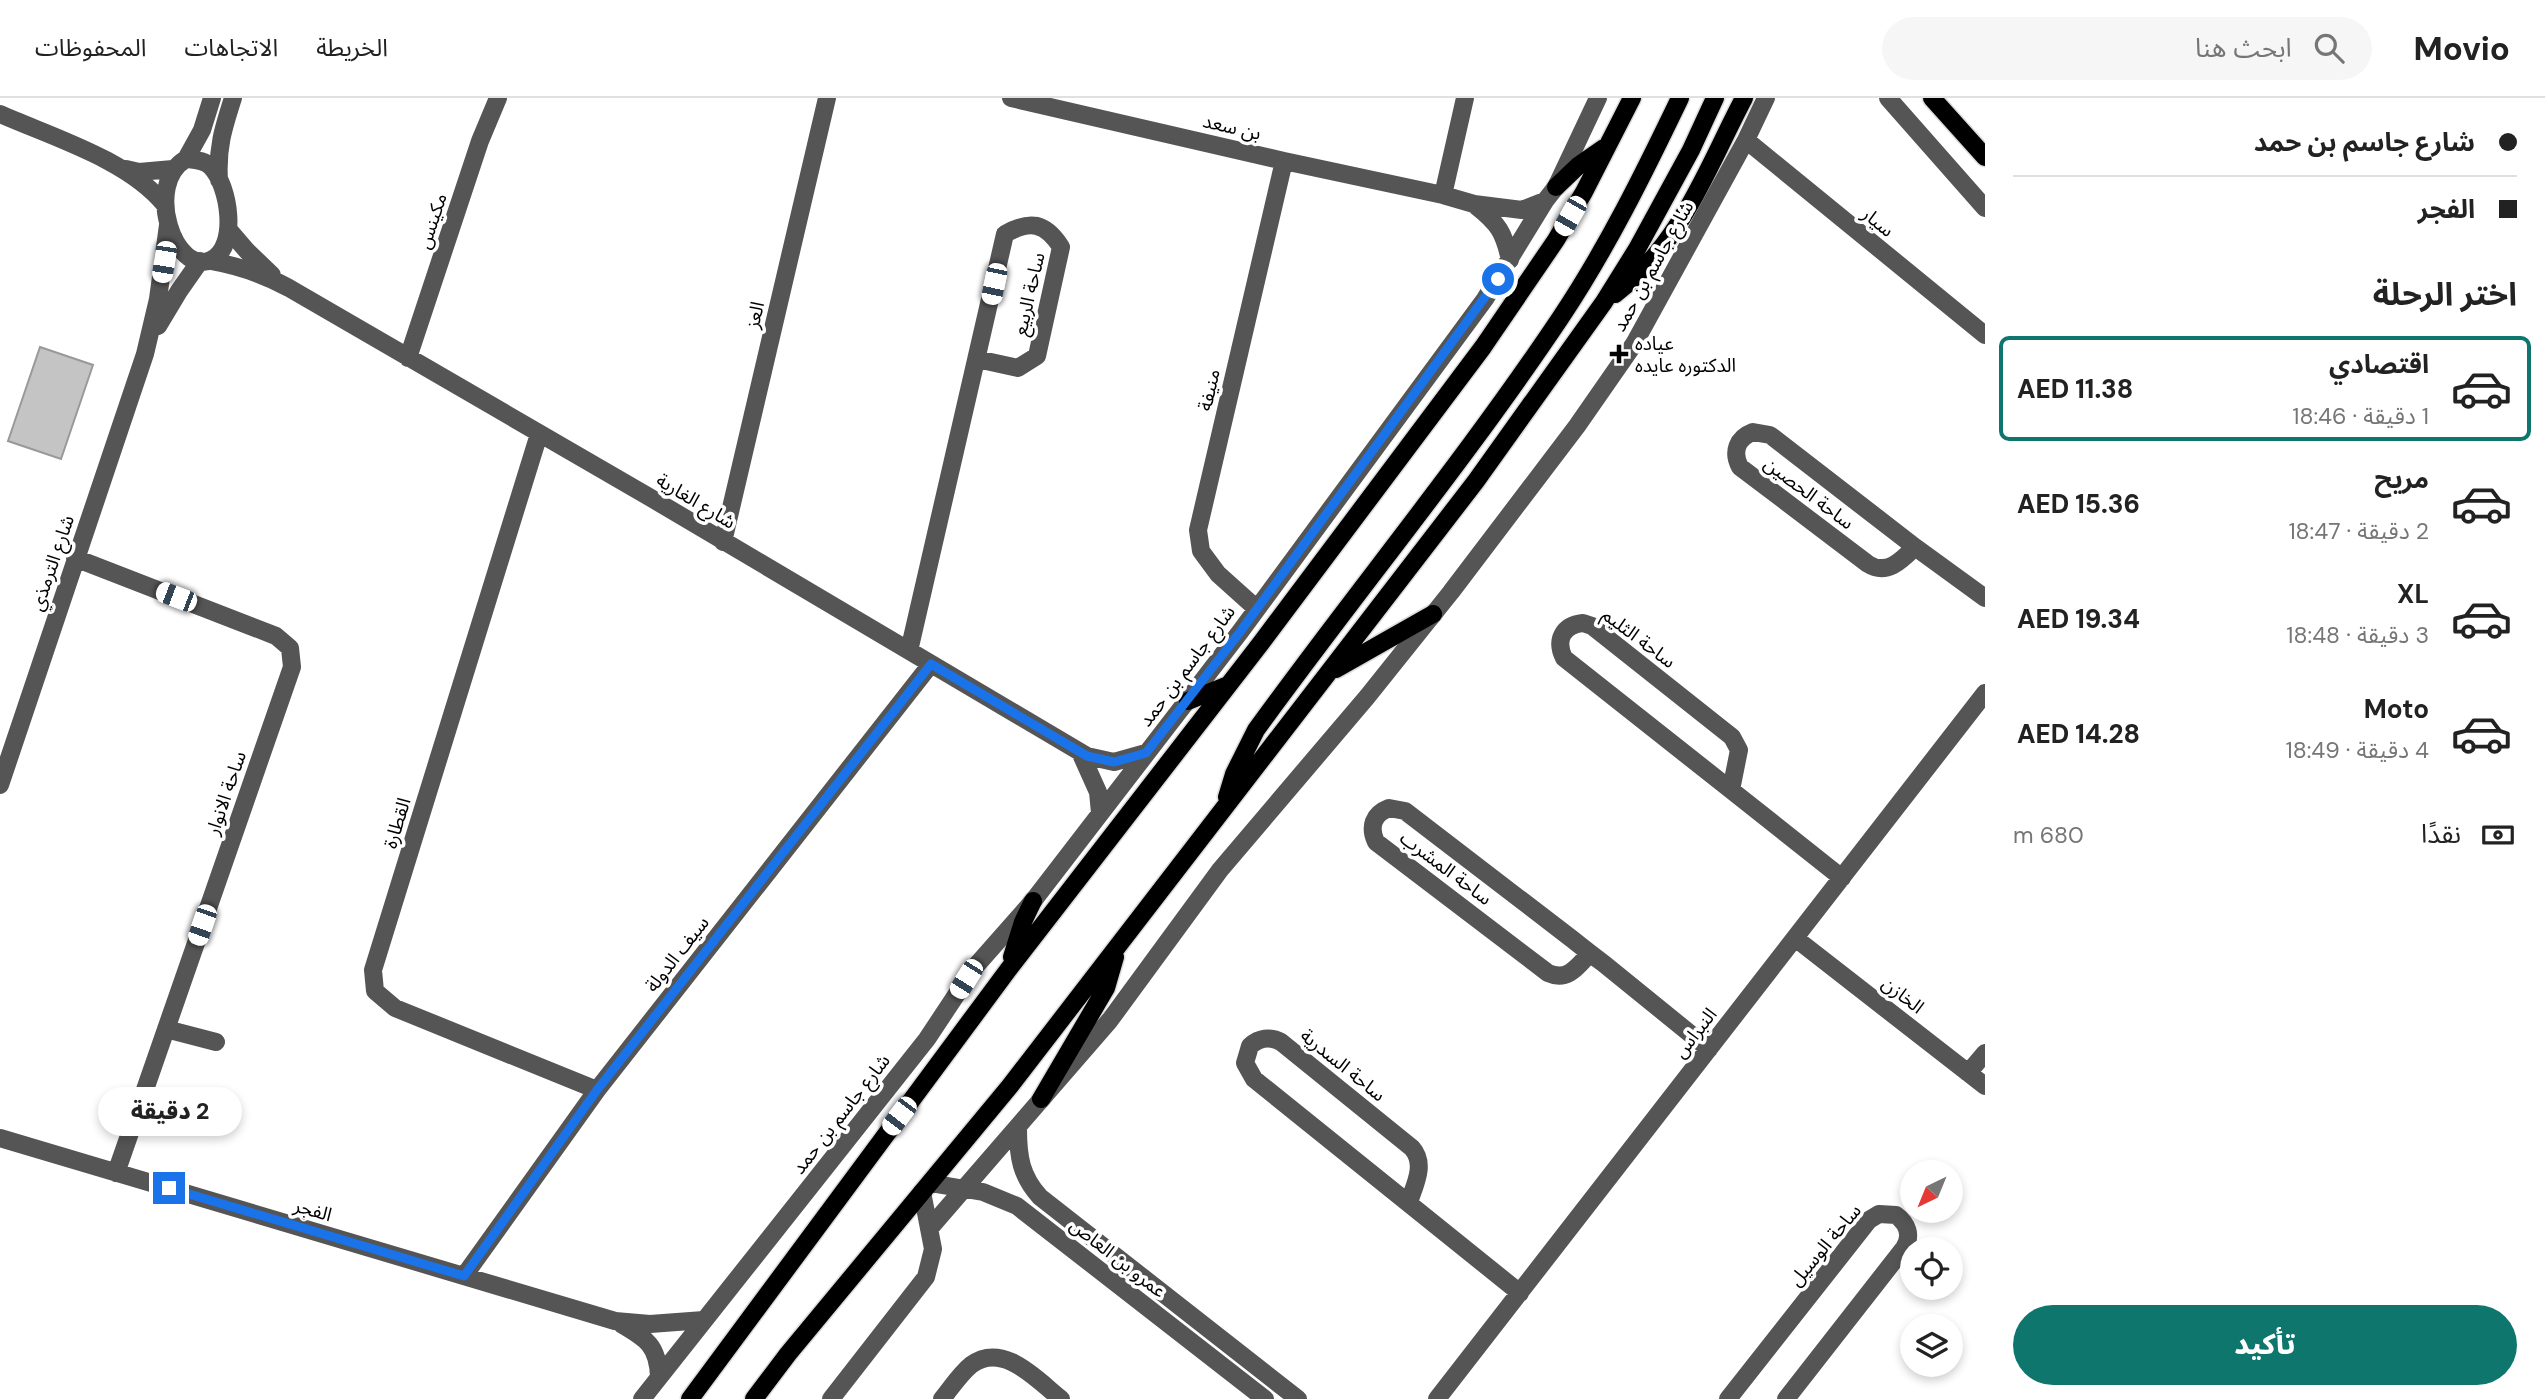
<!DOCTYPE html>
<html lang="ar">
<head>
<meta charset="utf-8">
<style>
  body { margin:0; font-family:"DM Sans","Noto Sans Arabic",sans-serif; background:#f6f6f6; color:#222; direction:rtl; height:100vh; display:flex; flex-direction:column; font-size:26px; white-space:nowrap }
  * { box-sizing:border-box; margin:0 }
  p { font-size:23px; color:#767676 }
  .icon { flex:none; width:38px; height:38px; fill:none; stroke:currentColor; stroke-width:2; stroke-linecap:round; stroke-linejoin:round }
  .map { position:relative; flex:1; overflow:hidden; direction:ltr }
  .drawer { display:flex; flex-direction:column; background:#fff; width:560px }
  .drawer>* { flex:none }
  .guide { display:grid; align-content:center; height:154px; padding:0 28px; background:#fff }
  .needle { width:46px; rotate:223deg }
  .buttons { position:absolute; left:1900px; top:1062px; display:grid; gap:14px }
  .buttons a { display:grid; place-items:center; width:63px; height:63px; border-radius:50%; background:#fff; box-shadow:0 4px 10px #0003; font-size:35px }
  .end { position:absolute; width:32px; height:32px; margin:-16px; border:9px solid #1a73e8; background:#fff; box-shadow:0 0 0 4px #fff }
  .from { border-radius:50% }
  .bubble { position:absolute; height:49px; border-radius:24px; background:#fff; box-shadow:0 4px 10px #0003; font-size:23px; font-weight:800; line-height:49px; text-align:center; direction:rtl }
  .car { position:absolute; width:21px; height:42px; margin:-21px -10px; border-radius:9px; box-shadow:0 0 5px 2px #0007; background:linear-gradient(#fff 24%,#345 0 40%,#fff 0 76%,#345 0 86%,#fff 0) }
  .guide b { display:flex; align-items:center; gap:24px; height:66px; font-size:26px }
  .guide b+b { border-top:2px solid #e0e0e0 }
  .guide i { width:18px; height:18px; background:#222 }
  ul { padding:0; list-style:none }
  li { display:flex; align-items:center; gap:21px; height:105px; margin:0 14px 10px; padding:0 14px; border:4px solid transparent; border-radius:10px }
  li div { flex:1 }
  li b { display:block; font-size:26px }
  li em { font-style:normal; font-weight:800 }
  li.current { border-color:#0f766e }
  li>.icon { width:63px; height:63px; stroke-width:1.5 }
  h2 { padding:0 28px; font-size:32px; line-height:84px }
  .pay { display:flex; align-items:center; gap:18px; height:77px; padding:0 28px; font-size:26px }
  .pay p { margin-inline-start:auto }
  .button { display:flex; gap:14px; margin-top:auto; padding:14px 28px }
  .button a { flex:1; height:80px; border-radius:42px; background:#0f766e; color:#fff; font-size:28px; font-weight:800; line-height:80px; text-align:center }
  header { display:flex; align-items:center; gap:42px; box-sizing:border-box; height:98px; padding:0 35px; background:#fff; border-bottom:2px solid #e0e0e0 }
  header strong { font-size:33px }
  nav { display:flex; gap:38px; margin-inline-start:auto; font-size:24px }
  .search { width:490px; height:63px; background:#f6f6f6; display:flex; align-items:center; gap:18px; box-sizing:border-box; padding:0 24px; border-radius:38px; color:#767676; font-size:26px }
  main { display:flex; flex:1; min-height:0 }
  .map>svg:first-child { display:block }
</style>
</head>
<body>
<header>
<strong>Movio</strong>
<div class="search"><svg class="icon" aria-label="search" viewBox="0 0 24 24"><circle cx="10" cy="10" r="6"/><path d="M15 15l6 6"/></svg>ابحث هنا</div>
<nav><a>الخريطة</a><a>الاتجاهات</a><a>المحفوظات</a></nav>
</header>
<main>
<section class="drawer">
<div class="guide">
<b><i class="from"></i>شارع جاسم بن حمد</b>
<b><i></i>الفجر</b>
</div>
<h2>اختر الرحلة</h2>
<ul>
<li class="current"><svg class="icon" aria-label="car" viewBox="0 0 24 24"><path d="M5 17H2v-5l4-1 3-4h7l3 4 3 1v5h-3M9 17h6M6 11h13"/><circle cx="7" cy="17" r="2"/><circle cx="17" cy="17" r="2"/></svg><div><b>اقتصادي</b><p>1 دقيقة · 18:46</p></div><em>AED 11.38</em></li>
<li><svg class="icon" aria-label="car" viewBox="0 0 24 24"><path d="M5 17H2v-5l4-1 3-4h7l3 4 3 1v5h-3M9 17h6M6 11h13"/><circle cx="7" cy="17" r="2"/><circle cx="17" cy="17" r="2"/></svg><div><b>مريح</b><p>2 دقيقة · 18:47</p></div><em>AED 15.36</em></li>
<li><svg class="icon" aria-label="car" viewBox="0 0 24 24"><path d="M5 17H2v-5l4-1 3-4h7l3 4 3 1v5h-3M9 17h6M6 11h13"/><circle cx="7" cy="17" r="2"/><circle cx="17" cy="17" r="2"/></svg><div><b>XL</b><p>3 دقيقة · 18:48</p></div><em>AED 19.34</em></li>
<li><svg class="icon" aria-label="car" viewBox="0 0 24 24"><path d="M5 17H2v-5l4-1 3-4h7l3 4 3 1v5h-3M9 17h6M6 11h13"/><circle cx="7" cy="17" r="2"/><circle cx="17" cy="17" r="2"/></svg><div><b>Moto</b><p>4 دقيقة · 18:49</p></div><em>AED 14.28</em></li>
</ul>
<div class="pay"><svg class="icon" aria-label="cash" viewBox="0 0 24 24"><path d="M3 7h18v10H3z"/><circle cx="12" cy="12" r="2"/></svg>نقدًا<p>680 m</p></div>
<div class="button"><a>تأكيد</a></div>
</section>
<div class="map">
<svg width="1985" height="1301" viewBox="0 0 1985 1301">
  <rect width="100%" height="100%" fill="#fff"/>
  <!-- building -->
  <path fill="#c4c4c4" stroke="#999" stroke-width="2" d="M40,249L93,267L61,361L8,343Z"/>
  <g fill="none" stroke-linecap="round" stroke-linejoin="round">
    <defs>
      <path id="major" d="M1932,0L1985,59
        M1556,89L1578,68L1604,50
        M1615,196C1682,145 1706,72 1744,0
        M1336,571L1433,516
        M1188,603L1228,587
        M1227,699L1234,676L1256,632C1356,494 1466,361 1561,219C1607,150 1644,75 1680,0
        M1012,859L1023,824L1033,803
        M1041,1001L1106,890L1115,859
        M690,1301L1008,872L1261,545L1483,249L1556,142L1584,94L1632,0
        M754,1301L788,1256L1010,988L1476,383L1604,204L1637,151L1691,52L1715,0"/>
    </defs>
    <!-- major casing -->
    <use href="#major" stroke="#dbdbdb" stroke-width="21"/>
    <!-- minor -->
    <path stroke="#555" stroke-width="18" d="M1011,0L1284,63L1443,97L1474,106L1522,112L1545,103
      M1888,0L1985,110
      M0,16C52,39 129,62 165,107
      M1746,42L1985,237
      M186,61C195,62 205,62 211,69C229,87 239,149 211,162C175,179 143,86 186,61Z
      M186,61L202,32L212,0
      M126,71L139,74L173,71
      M219,82C217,50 223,31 233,0
      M1443,97L1465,0
      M1476,108C1499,126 1504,135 1510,162
      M229,132L247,153L272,177
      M211,163C239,168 263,176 289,190L651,400L1087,658L1114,664L1146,655
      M158,228L179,193L200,163
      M408,260L480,43L498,0
      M1753,334L1770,337L1915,449C1902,462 1887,478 1868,466L1740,369C1732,354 1737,340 1753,334Z
      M539,336L373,872L375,893L395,910L597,992
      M723,444L827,0
      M1915,449L1985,500
      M75,460L276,538L290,550L292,569L116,1075
      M1257,511L1218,476L1201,453L1198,432L1284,63
      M1583,525L1592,528L1732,639L1739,652L1731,692L1564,560C1555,542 1563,527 1583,525Z
      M909,553L1005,136C1030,122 1045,124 1061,149L1037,258L1018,270L977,261
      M1080,654L1098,694L1100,715
      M0,687L145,256L158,201L168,127
      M1731,692L1842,780
      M1795,840L1985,988
      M1590,855C1578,868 1568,884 1548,875L1376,744C1369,729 1373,716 1389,710L1405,713L1572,841C1582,849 1592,857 1603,865L1709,951
      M166,931L216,944
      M1968,975L1985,955
      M1018,1031C1018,1059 1021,1078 1040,1099L1298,1301
      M0,1040L615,1223L650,1226L704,1222
      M930,1085L983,1094L1017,1108L1265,1301
      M1409,1104C1415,1086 1426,1066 1412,1050L1281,944C1270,938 1259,940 1250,948L1245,965L1254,981L1520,1195
      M929,1131L1110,922L1220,772L1367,599L1451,494L1577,328L1634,246L1746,42L1766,0
      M464,1178L597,992L931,566
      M621,1226C647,1241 658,1248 659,1279
      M642,1301L927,941L974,870L1033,803L1240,534L1485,201L1545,103L1556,89L1598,0
      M831,1301L926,1179L933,1151L922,1094
      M942,1301C951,1290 960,1276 971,1267C1003,1243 1037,1282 1061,1301
      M1437,1301L1985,595
      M1728,1301L1869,1122L1879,1116L1896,1117C1908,1126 1912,1138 1904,1150L1786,1301"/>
    <!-- major -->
    <use href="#major" stroke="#000" stroke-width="18"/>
  </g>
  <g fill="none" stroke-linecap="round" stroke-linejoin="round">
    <!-- route -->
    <path stroke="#1a73e8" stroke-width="9" d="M169,1090L464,1178L597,992L931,566L1087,658L1114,664L1146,655L1240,534L1498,181"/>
  </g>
  <!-- markers -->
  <path fill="#000" stroke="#fff" stroke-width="2.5" d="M1615.5 245.5h7v7h7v7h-7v7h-7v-7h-7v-7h7z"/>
  <g text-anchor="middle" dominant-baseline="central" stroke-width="7" stroke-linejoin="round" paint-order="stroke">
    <!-- street labels -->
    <g font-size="19" fill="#000" stroke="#fff">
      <text transform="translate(1232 29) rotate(13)">بن سعد</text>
      <text transform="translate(432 123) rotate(-72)">مكينس</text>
      <text transform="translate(1878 124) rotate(39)">سيار</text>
      <text transform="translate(1653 168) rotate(-61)">شارع جاسم بن حمد</text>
      <text transform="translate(1029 196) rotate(-77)">ساحة الربيع</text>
      <text transform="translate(755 217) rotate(-77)">العز</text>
      <text transform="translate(1209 292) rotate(-77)">منيفة</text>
      <text transform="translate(1809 395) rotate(37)">ساحة الحصين</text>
      <text transform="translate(696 403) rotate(31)">شارع الغارية</text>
      <text transform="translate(52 465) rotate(-71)">شارع الترمذي</text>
      <text transform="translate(1639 540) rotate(37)">ساحة الثليم</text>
      <text transform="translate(1187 568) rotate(-53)">شارع جاسم بن حمد</text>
      <text transform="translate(226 695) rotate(-71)">ساحة الانوار</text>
      <text transform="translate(397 725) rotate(-73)">القطارة</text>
      <text transform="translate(1446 770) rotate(37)">ساحة المشرب</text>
      <text transform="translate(677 856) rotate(-52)">سيف الدولة</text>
      <text transform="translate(1903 897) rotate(38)">الخازن</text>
      <text transform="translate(1695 935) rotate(-52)">النبراس</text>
      <text transform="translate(1343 967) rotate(39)">ساحة السدرية</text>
      <text transform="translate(841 1016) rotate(-52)">شارع جاسم بن حمد</text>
      <text transform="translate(313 1112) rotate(16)">الفجر</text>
      <text transform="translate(1825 1147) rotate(-50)">ساحة الوسيل</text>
      <text transform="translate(1118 1160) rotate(38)">عمرو بن العاص</text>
    </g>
    <!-- poi labels -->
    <g font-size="19" fill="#000" stroke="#fff" text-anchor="start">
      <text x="1635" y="245">عياده<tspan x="1635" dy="22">الدكتوره عايده</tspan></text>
    </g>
  </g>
</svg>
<div class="buttons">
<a><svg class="needle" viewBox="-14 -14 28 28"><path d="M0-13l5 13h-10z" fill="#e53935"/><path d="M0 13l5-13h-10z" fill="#767676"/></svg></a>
<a><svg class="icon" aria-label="locate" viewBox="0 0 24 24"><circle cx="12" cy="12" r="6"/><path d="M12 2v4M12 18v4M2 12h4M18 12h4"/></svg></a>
<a><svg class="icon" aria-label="layers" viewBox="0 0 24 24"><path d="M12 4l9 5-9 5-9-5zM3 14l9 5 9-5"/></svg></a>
</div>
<i class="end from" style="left:1498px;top:181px"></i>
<i class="end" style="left:169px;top:1090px"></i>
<div class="bubble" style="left:98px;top:989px;width:144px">2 دقيقة</div>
<i class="car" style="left:1570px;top:118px;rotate:210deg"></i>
<i class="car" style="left:164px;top:164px;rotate:189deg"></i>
<i class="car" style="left:994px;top:186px;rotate:192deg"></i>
<i class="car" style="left:176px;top:499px;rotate:291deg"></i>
<i class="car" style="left:202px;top:827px;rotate:199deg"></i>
<i class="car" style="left:966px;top:881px;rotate:212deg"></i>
<i class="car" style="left:899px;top:1018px;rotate:217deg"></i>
</div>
</main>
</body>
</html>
